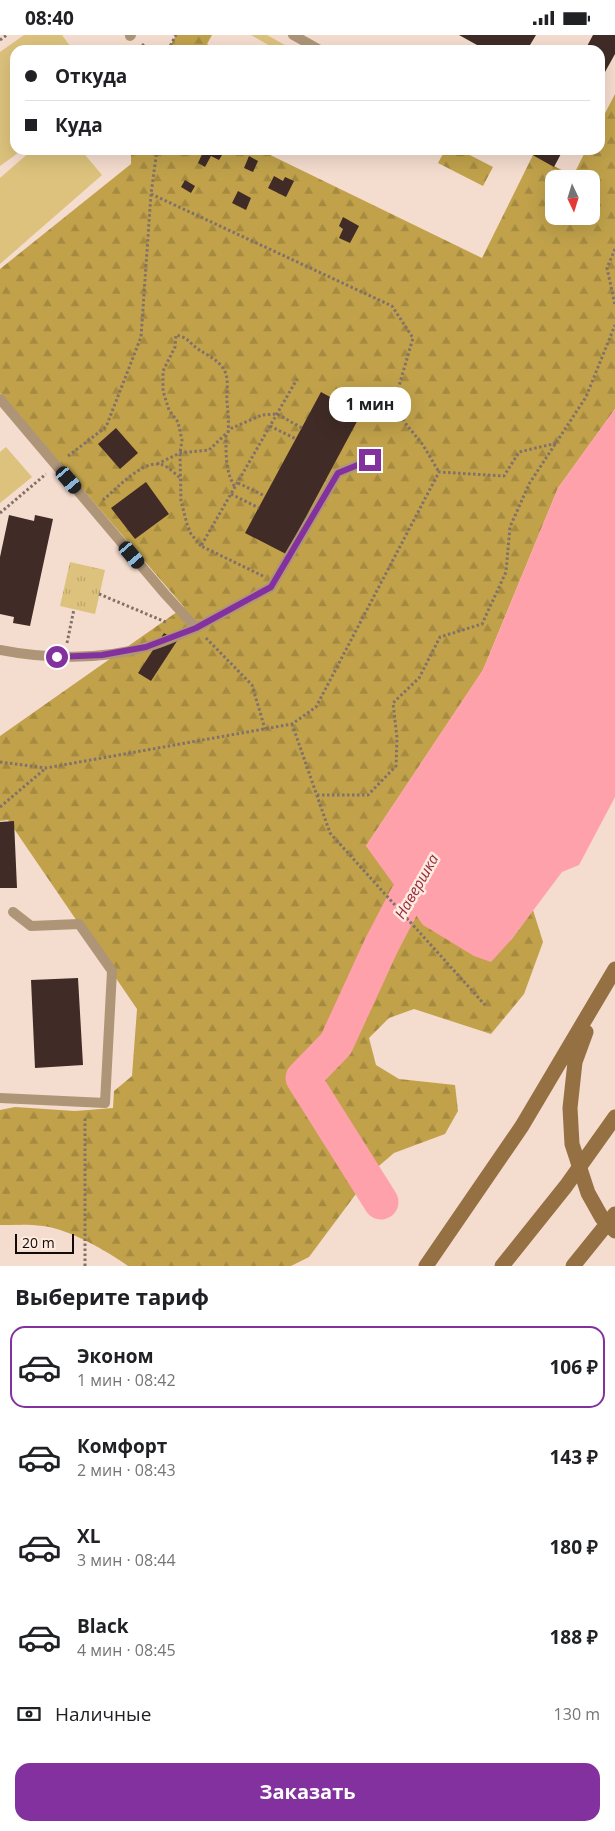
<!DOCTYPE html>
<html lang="ru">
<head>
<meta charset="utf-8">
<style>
  body { margin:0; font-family:"Open Sans",sans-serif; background:#f2f2f2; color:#202124; height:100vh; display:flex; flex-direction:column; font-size:19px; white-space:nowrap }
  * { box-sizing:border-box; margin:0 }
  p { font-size:16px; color:#757577 }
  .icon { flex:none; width:28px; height:28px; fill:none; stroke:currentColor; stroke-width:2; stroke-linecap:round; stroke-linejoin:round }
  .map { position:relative; height:1231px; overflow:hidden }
  .sheet { display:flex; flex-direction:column; background:#fff; flex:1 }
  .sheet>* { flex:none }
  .banner { position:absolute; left:10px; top:10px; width:595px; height:110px; border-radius:15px; box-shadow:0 5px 20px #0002; display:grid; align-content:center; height:110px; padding:0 15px; background:#fff }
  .needle { width:32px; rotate:176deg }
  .fabs { position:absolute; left:545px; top:135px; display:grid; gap:10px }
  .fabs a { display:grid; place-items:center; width:55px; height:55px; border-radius:10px; background:#fff; box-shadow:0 5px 20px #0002; font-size:25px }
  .scale { position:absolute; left:15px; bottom:12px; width:59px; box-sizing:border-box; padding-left:5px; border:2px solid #120a06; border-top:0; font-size:14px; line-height:18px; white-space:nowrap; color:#120a06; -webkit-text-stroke:4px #feeadf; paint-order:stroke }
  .end { position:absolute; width:22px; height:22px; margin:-11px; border:6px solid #8431a0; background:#fff; box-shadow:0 0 0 2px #fff }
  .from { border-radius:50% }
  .bubble { position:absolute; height:35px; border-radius:15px; background:#fff; box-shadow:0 5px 20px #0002; font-size:16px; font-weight:700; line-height:35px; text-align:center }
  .car { position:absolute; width:15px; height:30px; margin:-15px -8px; border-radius:6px; box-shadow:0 0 4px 1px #0007; background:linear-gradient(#222 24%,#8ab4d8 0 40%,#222 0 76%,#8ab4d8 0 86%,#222 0) }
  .banner b { display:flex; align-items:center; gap:18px; height:48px; font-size:19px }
  .banner b+b { border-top:1px solid #e0e0e0 }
  .banner i { width:12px; height:12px; background:#202124 }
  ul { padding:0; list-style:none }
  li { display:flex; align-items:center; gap:15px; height:82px; margin:0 10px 8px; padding:0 5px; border:2px solid transparent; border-radius:15px }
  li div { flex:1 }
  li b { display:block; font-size:19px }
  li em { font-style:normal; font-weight:700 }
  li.active { border-color:#8431a0 }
  li>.icon { width:45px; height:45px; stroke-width:1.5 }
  h2 { padding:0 15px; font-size:22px; line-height:60px }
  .pay { display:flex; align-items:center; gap:12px; height:55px; padding:0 15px; font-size:19px }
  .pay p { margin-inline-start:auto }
  .button { display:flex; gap:10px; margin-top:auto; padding:10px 15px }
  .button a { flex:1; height:58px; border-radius:15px; background:#8431a0; color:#fff; font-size:20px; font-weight:700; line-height:58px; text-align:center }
  .status { display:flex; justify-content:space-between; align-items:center; height:35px; padding:0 25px; background:#fff; direction:ltr }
  .status svg { height:14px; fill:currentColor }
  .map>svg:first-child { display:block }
</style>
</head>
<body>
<div class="status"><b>08:40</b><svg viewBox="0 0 49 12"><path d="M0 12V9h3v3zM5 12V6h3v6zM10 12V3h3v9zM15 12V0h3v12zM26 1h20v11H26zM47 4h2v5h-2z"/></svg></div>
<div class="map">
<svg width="615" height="1231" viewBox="0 0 615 1231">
  <defs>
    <pattern id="forest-firs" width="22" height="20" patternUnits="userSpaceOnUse" patternTransform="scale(1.25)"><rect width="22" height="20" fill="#c1a24b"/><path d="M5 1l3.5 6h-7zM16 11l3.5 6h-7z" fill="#a58a40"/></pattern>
    <pattern id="park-tufts" width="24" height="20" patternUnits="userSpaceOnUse" patternTransform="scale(1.25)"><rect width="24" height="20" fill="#dcc27c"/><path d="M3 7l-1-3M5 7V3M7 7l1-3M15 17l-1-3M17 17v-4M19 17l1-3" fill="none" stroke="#bca56a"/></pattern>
  </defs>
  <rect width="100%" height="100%" fill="#f4dcce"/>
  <!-- green -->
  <path fill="#dcc27c" d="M24,0H62L73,15H15V115H22L0,131V17Z
    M251,0H267L292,14L277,15Z
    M32,115H81L102,140L0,229V143Z
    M6,412L32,442L0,468V417Z"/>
  <!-- forest -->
  <path fill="url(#forest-firs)" fill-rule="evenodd" d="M176,0H212L207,9L217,15H168Z
    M615,59V374L558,453L483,635L366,811L511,905L533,875L543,907L524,959L491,999L414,974L389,983L369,1003L376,1030L399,1044L455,1050L458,1076L445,1099L394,1118L373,1136L309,1222L291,1231H128C107,1216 69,1194 43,1191C29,1189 14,1190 0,1190V1075L15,1072L75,1076L113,1073L114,1056L132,1041L137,974L8,785L0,786V701L184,572L0,358V234L131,129V115H260L482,223L533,120L573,141L586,115H600V88ZM554,144H591V181H554Z
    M445,115H460L493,132L483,151L438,128Z"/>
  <!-- park -->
  <path fill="url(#park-tufts)" d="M70,527L105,535L95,579L60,571Z"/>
  <!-- water -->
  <path fill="#ffa1aa" d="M615,374V762L579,830L562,837L511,905L491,927L474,921L423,890L366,811L483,635L558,453Z"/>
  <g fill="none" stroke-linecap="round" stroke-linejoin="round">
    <!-- river -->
    <path stroke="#ffa1aa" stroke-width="35" d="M381,1167L303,1043L336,1009L381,911L405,865L430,825"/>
  </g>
  <!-- building -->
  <path fill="#402b26" d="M459,0H536L527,15H486Z
    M593,0H615V19L600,46V15H585Z
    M204,115L212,118L213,115H225L219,125L211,121L205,132L198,128Z
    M531,115H563L554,132L529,118Z
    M249,121L258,126L253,137L244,133Z
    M274,141L283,146L285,142L294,146L286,162L268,153Z
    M185,145L195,151L191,158L181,152Z
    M238,156L251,163L246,175L232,168Z
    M343,182L359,191L350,208L339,203L343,194L339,191Z
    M321,357L361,379L286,519L245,498Z
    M116,393L138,418L120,434L98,409Z
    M146,447L169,479L135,504L111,473Z
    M9,480L34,486L35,480L53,484L30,591L13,588L14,582L0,579V522Z
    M164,598L177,606L151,646L138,638Z
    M14,786L17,853H0V787Z
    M78,943L83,1030L35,1033L31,945Z"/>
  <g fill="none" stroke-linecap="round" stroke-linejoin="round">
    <!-- path -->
    <path stroke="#817168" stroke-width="3" stroke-dasharray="2.5 2.5" stroke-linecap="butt" d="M0,5L7,0
      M142,9L148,15
      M168,15L176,0
      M151,159L392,271L413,303L394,368L406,389L423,410L439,437
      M615,214L607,233L615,270
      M270,391L296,404
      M226,400C226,417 225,437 235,452
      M68,421L106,392L141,302L151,159L157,115
      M157,429L180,418L209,415L232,393L262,380L277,379L302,393
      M238,448L265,461
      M231,459L259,473
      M103,465C116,454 140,428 157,429C167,429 174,438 180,443
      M0,478L46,439
      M201,511L191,499L187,489L181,466L180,418L182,405L178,387L169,375L163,356V336L175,312L176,300C189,303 188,307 198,314C206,320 216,323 223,333C230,343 226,355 227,367C228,377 229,387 228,398
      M263,541L201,511L297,344
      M99,559L168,588
      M206,603L252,650L265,694
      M67,608L74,574
      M292,689L330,798L485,970
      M0,727L46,733L292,689L316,672L439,437L504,441L519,417L557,408
      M317,760H368L396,731L397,703L393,668L419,643L440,602L482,589L506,537L510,492L529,449L586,362L615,290
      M0,772L46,733
      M85,1231V1082"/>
    <!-- lane -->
    <path stroke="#ae9578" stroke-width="10" d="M293,0L320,15
      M130,1L131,0
      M0,364L165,559L196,593L271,552L338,438L370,425
      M0,615C45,624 101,625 146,612C163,608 180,599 196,593
      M0,1063L105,1068L112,936L79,889L31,891L13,877"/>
    <!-- secondary -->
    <path stroke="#947043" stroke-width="15" d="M586,997L575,1027L570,1073L572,1109L588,1158L602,1183L615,1196
      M426,1231L522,1091L615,934"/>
    <!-- secondary-bridge -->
    <path stroke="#947043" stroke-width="15" d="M502,1231L566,1151L615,1082
      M573,1231L615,1179"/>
  </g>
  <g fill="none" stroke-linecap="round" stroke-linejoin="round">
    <!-- route -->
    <path stroke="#8431a0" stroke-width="6" d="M57,622L102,620L146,612L196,593L271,552L338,438L370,425"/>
  </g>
  <g text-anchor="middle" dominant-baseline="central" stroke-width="5" stroke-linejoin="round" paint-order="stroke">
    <!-- water labels -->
    <g font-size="15" font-style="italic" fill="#952a3e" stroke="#feeadf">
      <text transform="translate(416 851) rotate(-60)">Навершка</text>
    </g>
  </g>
</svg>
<div class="fabs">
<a><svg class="needle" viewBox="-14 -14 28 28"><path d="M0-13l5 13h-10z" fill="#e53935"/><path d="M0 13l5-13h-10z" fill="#757577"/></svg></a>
</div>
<div class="scale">20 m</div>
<i class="end from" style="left:57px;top:622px"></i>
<i class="end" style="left:370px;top:425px"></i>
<div class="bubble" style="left:329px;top:352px;width:82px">1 мин</div>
<i class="car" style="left:69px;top:445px;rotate:140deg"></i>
<i class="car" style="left:132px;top:520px;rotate:140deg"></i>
<div class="banner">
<b><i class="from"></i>Откуда</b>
<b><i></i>Куда</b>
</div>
</div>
<section class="sheet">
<h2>Выберите тариф</h2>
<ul>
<li class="active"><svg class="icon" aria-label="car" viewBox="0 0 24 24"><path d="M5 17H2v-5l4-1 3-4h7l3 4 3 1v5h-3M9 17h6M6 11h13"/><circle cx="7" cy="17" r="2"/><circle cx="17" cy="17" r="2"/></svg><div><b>Эконом</b><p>1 мин · 08:42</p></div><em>106 ₽</em></li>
<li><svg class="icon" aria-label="car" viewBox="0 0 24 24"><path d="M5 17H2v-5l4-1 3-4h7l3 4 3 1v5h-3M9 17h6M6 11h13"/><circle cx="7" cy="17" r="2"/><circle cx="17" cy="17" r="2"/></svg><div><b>Комфорт</b><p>2 мин · 08:43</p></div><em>143 ₽</em></li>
<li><svg class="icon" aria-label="car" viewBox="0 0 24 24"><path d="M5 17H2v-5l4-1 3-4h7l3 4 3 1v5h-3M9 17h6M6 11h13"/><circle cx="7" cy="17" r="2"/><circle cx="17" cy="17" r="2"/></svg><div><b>XL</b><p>3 мин · 08:44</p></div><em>180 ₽</em></li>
<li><svg class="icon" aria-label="car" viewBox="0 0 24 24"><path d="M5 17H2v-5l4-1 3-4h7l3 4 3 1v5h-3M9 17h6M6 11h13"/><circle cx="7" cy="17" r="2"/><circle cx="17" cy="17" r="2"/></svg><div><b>Black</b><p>4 мин · 08:45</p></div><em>188 ₽</em></li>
</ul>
<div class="pay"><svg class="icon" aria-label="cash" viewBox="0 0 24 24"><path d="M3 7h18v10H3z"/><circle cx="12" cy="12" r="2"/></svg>Наличные<p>130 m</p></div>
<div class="button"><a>Заказать</a></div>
</section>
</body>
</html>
